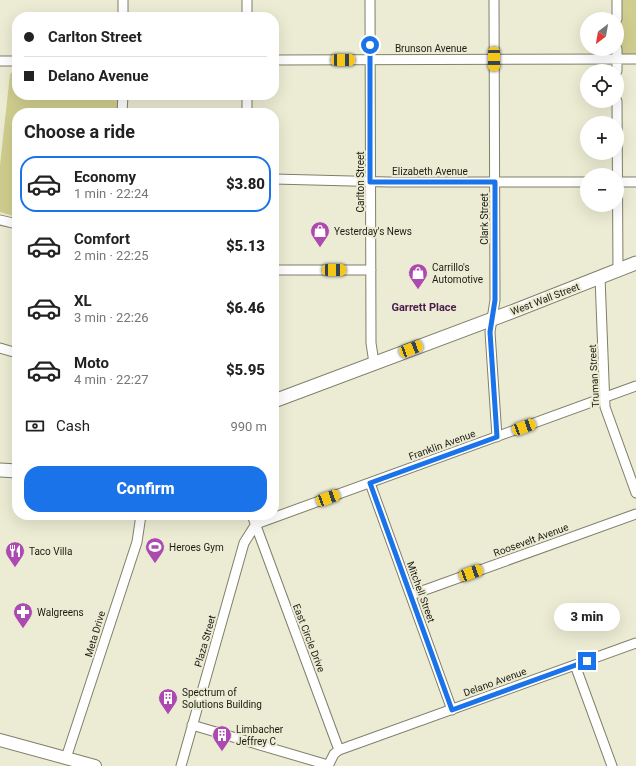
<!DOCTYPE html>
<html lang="en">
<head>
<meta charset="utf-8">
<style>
  body { margin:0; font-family:Roboto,sans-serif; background:#f6f6f6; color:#222; height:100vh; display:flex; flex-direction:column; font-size:15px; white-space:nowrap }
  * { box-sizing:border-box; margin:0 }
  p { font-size:13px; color:#767676 }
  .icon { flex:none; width:22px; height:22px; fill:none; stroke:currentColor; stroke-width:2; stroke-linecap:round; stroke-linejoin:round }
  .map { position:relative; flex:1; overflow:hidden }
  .panel { position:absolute; left:12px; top:108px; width:267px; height:412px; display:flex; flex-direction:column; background:#fff; border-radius:16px; box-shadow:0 4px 16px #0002 }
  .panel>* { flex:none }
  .banner { position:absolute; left:12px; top:12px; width:267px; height:88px; border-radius:16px; box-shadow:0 4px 16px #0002; display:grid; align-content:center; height:88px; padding:0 12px; background:#fff }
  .needle { width:26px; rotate:211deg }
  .buttons { position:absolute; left:580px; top:12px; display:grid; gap:8px }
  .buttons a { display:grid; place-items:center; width:44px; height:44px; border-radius:50%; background:#fff; box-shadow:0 4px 16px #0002; font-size:20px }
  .end { position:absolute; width:18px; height:18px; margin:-9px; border:5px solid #1a73e8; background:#fff; box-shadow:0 0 0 2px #fff }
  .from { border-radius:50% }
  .bubble { position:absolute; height:28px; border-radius:14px; background:#fff; box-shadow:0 4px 16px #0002; font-size:13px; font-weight:800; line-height:28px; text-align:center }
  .car { position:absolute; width:12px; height:24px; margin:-12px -6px; border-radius:5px; box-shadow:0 0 3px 1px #0007; background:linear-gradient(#f5c518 24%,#345 0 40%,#f5c518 0 76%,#345 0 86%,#f5c518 0) }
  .banner b { display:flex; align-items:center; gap:14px; height:38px; font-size:15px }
  .banner b+b { border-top:1px solid #e0e0e0 }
  .banner i { width:10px; height:10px; background:#222 }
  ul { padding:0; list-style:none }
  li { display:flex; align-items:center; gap:12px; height:56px; margin:0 8px 6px; padding:0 4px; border:2px solid transparent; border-radius:16px }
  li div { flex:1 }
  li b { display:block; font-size:15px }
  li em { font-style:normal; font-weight:800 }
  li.selected { border-color:#1a73e8 }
  li>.icon { width:36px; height:36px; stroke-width:1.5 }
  h2 { padding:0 12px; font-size:18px; line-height:48px }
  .pay { display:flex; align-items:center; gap:10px; height:44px; padding:0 12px; font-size:15px }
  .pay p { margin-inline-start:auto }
  .primary-button { display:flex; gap:8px; margin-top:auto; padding:8px 12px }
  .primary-button a { flex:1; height:46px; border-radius:16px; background:#1a73e8; color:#fff; font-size:16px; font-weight:800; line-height:46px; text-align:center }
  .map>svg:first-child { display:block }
</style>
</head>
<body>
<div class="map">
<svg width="636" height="766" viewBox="0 0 636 766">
  <rect width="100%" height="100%" fill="#ececd4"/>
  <!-- green -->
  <path fill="#d0ce8e" d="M618,0H636V57L618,56Z
    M16,68L17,95H118V113H17V217L0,212V165L10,74Z"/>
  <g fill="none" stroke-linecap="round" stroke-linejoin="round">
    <defs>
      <path id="street" d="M247,0V17
        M370,0L371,343L374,363
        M494,0L495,300L490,332L497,437
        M123,17V0
        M617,19V0
        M617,49V71
        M274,60L636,59
        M0,61H17
        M247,95V113
        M617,101L618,270
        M122,113L123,95
        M274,179L389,182H587
        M617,182H636
        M0,220L17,224
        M274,270H371
        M600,277L605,407L636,493
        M0,348L17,353
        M370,483L452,710
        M252,515L339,750L334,754L328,766
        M411,595L636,514
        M575,665L612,766
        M192,725L328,765
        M339,750L636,643
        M66,758L137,542L141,515
        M181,766L244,543L256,524L636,386"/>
      <path id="secondary" d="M0,740L95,766"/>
      <path id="primary" d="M274,401L514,311L636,263
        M0,470L17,471"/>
    </defs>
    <!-- street casing -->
    <use href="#street" stroke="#7f7f6a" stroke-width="11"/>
    <!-- secondary casing -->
    <use href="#secondary" stroke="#7f7f6a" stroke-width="14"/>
    <!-- primary casing -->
    <use href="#primary" stroke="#7f7f6a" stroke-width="15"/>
    <!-- street -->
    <use href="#street" stroke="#fff" stroke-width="9"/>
    <!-- secondary -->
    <use href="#secondary" stroke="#fff" stroke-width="12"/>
    <!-- primary -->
    <use href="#primary" stroke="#fff" stroke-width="13"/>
  </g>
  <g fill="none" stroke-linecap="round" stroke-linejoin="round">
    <!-- route -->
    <path stroke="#1a73e8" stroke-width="5" d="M370,45V182H495V300L490,332L497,437L370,483L452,710L587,661"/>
  </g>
  <!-- icons -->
  <defs>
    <symbol id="shop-pin" viewBox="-11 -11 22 30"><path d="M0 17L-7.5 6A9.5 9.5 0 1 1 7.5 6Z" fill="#ad4ab1" stroke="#ececd4"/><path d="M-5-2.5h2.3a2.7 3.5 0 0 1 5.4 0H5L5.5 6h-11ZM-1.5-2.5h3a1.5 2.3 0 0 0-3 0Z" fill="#fff"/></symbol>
    <symbol id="stadium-pin" viewBox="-11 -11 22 30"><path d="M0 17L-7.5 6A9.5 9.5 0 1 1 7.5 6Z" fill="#ad4ab1" stroke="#ececd4"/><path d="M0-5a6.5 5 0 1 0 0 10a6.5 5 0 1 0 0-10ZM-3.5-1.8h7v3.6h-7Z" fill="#fff"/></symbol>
    <symbol id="restaurant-pin" viewBox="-11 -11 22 30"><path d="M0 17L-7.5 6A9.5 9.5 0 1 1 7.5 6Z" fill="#ad4ab1" stroke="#ececd4"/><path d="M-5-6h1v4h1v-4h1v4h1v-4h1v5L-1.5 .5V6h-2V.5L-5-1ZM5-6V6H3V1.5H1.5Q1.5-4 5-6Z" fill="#fff"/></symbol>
    <symbol id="pharmacy-pin" viewBox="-11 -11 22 30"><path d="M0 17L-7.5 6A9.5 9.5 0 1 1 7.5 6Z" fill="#ad4ab1" stroke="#ececd4"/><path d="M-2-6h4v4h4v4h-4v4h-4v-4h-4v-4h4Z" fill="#fff"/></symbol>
    <symbol id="building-pin" viewBox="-11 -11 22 30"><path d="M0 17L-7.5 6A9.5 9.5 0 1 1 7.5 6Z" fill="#ad4ab1" stroke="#ececd4"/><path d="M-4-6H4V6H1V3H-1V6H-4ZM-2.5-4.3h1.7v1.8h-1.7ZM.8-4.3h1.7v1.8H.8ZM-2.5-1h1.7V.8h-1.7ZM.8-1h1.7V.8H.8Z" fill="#fff"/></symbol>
  </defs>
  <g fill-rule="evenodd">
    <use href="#shop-pin" x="309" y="220" width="22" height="30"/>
    <use href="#shop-pin" x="407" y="262" width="22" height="30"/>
    <use href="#stadium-pin" x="144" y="536" width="22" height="30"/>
    <use href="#restaurant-pin" x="4" y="540" width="22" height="30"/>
    <use href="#pharmacy-pin" x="12" y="601" width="22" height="30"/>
    <use href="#building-pin" x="157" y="687" width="22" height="30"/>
    <use href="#building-pin" x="211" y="724" width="22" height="30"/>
  </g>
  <g text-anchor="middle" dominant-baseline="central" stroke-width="4" stroke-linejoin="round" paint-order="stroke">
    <!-- street labels -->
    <g font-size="10" fill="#1c1c14" stroke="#ececd4">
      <text x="431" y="48">Brunson Avenue</text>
      <text x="430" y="171">Elizabeth Avenue</text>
      <text transform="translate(360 182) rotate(-90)">Carlton Street</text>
      <text transform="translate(484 219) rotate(-90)">Clark Street</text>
      <text transform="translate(545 299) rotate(-21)">West Wall Street</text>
      <text transform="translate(594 376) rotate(-93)">Truman Street</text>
      <text transform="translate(442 445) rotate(-20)">Franklin Avenue</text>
      <text transform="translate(531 540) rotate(-20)">Roosevelt Avenue</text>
      <text transform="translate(421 592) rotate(70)">Mitchell Street</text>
      <text transform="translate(95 634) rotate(-73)">Meta Drive</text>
      <text transform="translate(309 638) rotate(69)">East Circle Drive</text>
      <text transform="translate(205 641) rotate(-74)">Plaza Street</text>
      <text transform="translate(495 682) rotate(-20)">Delano Avenue</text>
    </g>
    <!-- poi labels -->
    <g font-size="10" fill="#1c1c14" stroke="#ececd4" text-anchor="start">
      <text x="334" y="231">Yesterday's News</text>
      <text x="432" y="267">Carrillo's<tspan x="432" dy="12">Automotive</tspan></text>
      <text x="169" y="547">Heroes Gym</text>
      <text x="29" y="551">Taco Villa</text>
      <text x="37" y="612">Walgreens</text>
      <text x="182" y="692">Spectrum of<tspan x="182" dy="12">Solutions Building</tspan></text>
      <text x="236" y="729">Limbacher<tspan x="236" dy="12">Jeffrey C</tspan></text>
    </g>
    <!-- neighbourhood labels -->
    <g font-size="11" font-weight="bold" fill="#4a1a4b" stroke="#ececd4">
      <text x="424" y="307">Garrett Place</text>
    </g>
  </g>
</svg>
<div class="buttons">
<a><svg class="needle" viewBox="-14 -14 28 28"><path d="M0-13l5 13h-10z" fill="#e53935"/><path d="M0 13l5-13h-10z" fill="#767676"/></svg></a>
<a><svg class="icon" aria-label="locate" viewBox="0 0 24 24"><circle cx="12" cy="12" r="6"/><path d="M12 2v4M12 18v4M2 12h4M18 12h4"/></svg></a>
<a>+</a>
<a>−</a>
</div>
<i class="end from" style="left:370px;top:45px"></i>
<i class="end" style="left:587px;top:661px"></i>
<div class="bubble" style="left:554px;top:603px;width:66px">3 min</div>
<i class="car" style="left:494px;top:59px;rotate:180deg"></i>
<i class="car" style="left:343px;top:60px;rotate:90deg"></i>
<i class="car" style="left:334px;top:270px;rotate:90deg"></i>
<i class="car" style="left:411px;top:349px;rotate:69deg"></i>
<i class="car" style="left:524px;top:427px;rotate:70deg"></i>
<i class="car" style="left:328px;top:498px;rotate:70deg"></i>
<i class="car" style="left:471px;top:573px;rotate:70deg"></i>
<div class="banner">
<b><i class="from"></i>Carlton Street</b>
<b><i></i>Delano Avenue</b>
</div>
<section class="panel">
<h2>Choose a ride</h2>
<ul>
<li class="selected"><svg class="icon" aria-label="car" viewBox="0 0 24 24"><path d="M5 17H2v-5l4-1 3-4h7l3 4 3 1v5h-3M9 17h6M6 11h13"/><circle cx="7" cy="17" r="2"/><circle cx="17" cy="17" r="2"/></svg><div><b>Economy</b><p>1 min · 22:24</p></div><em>$3.80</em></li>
<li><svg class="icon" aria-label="car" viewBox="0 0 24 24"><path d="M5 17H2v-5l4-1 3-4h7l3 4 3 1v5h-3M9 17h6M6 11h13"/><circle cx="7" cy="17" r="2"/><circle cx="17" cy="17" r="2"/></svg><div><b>Comfort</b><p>2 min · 22:25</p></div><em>$5.13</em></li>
<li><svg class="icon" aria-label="car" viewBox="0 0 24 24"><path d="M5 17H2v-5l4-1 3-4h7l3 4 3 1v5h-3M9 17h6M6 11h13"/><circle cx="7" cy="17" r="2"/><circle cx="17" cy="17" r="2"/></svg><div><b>XL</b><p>3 min · 22:26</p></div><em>$6.46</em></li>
<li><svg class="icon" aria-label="car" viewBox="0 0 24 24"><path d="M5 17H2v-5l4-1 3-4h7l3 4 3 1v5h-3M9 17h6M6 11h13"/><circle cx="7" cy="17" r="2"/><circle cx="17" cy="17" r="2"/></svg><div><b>Moto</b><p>4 min · 22:27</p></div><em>$5.95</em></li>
</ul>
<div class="pay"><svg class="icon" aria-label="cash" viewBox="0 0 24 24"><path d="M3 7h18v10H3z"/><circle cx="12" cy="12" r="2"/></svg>Cash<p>990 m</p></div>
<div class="primary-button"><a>Confirm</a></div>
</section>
</div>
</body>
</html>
